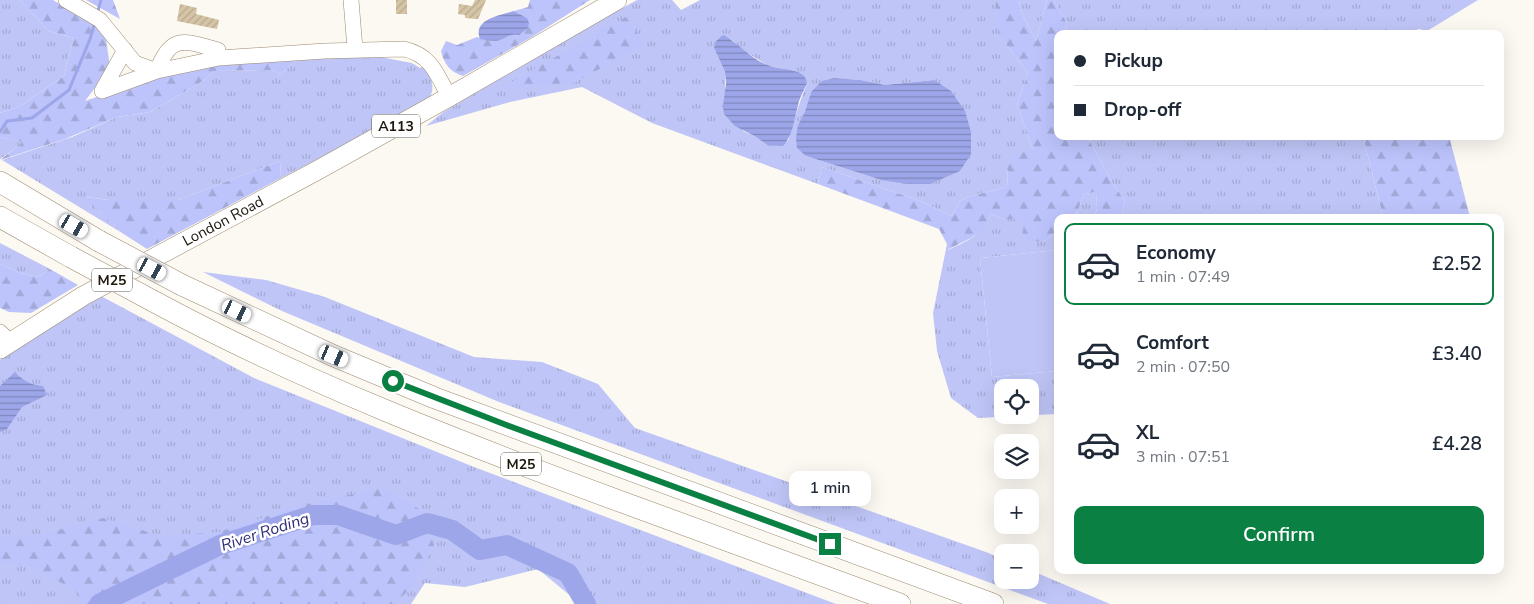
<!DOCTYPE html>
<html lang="en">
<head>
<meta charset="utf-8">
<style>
  body { margin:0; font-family:"Nunito Sans",sans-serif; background:#f2f2f3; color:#1f2937; height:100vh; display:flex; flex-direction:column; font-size:19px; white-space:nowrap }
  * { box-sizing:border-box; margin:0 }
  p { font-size:16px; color:#747a83 }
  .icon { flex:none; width:28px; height:28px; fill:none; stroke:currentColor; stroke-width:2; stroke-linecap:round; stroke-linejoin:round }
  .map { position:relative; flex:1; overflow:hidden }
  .drawer { position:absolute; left:1054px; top:214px; width:450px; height:360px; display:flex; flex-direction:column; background:#fff; border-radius:10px; box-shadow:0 5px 20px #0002 }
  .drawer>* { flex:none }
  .guide { position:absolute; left:1054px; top:30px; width:450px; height:110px; border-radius:10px; box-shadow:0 5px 20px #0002; display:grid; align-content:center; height:110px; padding:0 20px; background:#fff }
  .tools { position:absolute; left:994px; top:379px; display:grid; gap:10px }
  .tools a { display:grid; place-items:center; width:45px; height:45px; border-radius:10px; background:#fff; box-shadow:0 5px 20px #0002; font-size:25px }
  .end { position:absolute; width:22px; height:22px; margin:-11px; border:6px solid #0b8043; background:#fff; box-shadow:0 0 0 2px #fff }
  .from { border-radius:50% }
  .bubble { position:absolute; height:35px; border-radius:10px; background:#fff; box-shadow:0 5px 20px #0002; font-size:16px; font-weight:600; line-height:35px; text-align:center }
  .car { position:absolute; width:15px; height:30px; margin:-15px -8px; border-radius:6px; box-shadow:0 0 4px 1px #0007; background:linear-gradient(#fff 24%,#345 0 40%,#fff 0 76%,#345 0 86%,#fff 0) }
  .guide b { display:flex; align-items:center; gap:18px; height:48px; font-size:19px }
  .guide b+b { border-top:1px solid #e0e1e3 }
  .guide i { width:12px; height:12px; background:#1f2937 }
  ul { padding:9px 0 0; list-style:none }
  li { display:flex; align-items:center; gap:15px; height:82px; margin:0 10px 8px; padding:0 10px; border:2px solid transparent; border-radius:10px }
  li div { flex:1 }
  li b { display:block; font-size:19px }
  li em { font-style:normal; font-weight:600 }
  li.current { border-color:#0b8043 }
  li>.icon { width:45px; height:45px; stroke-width:1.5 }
  .cta { display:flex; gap:10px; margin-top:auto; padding:10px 20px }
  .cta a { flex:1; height:58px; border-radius:10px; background:#0b8043; color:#fff; font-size:20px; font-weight:600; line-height:58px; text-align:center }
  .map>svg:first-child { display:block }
</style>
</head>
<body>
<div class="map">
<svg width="1534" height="604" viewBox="0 0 1534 604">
  <defs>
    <pattern id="grass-tufts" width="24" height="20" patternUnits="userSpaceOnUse" patternTransform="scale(1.25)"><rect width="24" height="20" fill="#bfc6f7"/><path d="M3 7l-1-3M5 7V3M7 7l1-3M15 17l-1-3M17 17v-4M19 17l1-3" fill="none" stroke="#a4a9d3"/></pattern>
    <pattern id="forest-firs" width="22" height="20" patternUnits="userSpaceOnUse" patternTransform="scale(1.25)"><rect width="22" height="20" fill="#bdc4fc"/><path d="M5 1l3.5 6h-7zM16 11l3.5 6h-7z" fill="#a2a8d7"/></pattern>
    <pattern id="water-rules" width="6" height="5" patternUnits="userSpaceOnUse" patternTransform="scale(1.25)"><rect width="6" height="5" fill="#9da6e9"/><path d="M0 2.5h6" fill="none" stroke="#7f86bb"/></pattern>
    <pattern id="building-hatch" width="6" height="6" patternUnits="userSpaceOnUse" patternTransform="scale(1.25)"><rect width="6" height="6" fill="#d6c4a6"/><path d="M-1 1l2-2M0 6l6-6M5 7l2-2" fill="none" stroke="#b7a88e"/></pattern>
  </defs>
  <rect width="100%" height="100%" fill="#fcf8f2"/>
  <!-- grass -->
  <path fill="url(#grass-tufts)" fill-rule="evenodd" d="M0,0H20L49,31L74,38L64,76L19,107L0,113Z
    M637,0H672L681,10L700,0H995L999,31L1007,46L1028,72L1017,105L1033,149L1008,166L1007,187L971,196L960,201L952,216L920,201L822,167L818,184L652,123L582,87L510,102L426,126L442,113L562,41ZM720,37L732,40L742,50L769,66L795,71L807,84C799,102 794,122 788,141L767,145L756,137L743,131L725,93V72L714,48L715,42ZM834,78L861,80L885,85L934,80L881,180L806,156L798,125L805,111L811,92Z
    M1019,0H1047L1036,41L1021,12Z
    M1054,0H1478L1427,31L1419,29L1399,34H1064L1067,23Z
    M380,57L412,63L420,68L424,66C433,79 436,89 427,103L281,178L280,161L178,200H109L86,197L122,233L2,160L72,137L117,117L150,112L203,81L214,71L272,70L281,74L297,59Z
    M1087,136H1363L1383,217H1121L1125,201L1112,182Z
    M0,137L24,142L0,159Z
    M1096,192L1097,209L1094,217L1073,218L1078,210L1084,194Z
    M991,214L1004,219H1022L1043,242L1057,231V250L980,258L992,377L1057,371V414L978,418L951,398L937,351L933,313L947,244L948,250C971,239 978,238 991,214ZM1002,388H1030V415H1002Z
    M0,243L50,269L38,277L20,273L0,264Z
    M203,272L266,280L325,297L474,357L542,362L598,384L635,428L986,552L1002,559V580H1030V570L1110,604H1048L499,402L282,311Z
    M101,296L254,378L474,467L836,604H576L573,598L538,569L465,587L425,583L411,604H0V360L8,352Z"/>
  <!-- forest -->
  <path fill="url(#forest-firs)" d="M20,0H53L105,31L110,68L85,101L158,76L220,64L297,59L281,74L272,70L214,71L203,81L150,112L117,117L65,139L0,160L23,142L0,137V113L19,107L64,76L74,38L49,31Z
    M86,0H113L120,19Z
    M530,0H590L532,37L463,76C450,72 444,64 441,51L446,41L457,45L477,37L490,41L500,40L513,34L527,18L514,11L528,7Z
    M995,0H1019L1021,12L1036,41L1047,0H1054L1067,23L1064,34H1058V136H1087L1112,182L1125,201L1121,217H1094L1097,209L1096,192L1084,194L1078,210L1073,217L1058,218L1057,231L1043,242L1025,240L1022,219H1004L991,214L982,231L971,238L947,250V244L939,229L818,184L822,167L920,201L952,216L960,201L971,196L1007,187L1008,166L1011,156L1033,149L1017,105L1028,72L1007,46L998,31Z
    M626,17L645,44L574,83L501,88Z
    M1363,136H1449L1470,217H1383Z
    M280,161L281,178L147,249L122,233L85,197L109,200H178Z
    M0,264L20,273L38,277L50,269L78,285L31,313L9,312L0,308Z
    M382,488L421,510L434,545L411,588L394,604H79L76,590L25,565L0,563V537L36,536L103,518L161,536L219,532L302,505Z"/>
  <!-- garden -->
  <path fill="#bfc6f7" d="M1057,250V371L992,377L980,258Z"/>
  <!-- water -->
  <path fill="url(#water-rules)" d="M514,11L527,18L529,23L528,28L519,35C510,33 508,38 500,40C494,42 485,40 480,39C472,19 501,15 514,11Z
    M724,35C740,45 752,60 770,66C782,70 806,68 807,83C804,91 799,98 798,106C794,119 793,136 783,146L767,145L756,137L735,126L724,114L723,106L726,83L725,72L714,48L715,42L720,37Z
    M834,78L861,80L885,85L934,80L951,91L965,111L971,132V154L960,171L930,184H907L881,180L806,156L797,148L796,138L798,125L805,111L811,92L822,81Z
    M15,372C23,381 31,385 43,386L47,395L22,407L7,429L0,432V386Z"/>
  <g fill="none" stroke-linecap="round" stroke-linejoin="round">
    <!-- stream -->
    <path stroke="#9da6e9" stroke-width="3" d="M97,14L101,0
      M0,132L7,121L32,118L69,90L90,39L95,22"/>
    <!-- river -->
    <path stroke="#9da6e9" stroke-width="20" d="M99,604L220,545L313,515H338L396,535L427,523L452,530L480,550L507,545L568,573L586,604"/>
  </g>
  <!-- building -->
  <path fill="url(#building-hatch)" d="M396,0H407V14H396Z
    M475,0H486L478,19L465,18V15L458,14L459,4L472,6Z
    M180,4L197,8L196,14L219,20L217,29L177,21Z"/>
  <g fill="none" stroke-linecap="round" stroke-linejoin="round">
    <defs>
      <path id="minor" d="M66,0L100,20L135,63L157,71C171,33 185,41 218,50L219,58
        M351,0L355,49
        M102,91L157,71L219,58L325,51L404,49C431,55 437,74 449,97
        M102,91L125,50
        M0,332L10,342"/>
      <path id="major" d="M0,349L83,296L318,170L449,97L617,0"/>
      <path id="highway" d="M0,182L99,241
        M0,217L71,257
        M182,285L334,356L435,398L993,604
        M153,301C303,382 462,443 622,502C715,536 807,570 900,604"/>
    </defs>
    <!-- minor casing -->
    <use href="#minor" stroke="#9c8b6f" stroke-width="16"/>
    <!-- major casing -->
    <use href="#major" stroke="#9c8b6f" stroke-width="20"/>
    <!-- highway casing -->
    <use href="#highway" stroke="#9c8b6f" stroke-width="22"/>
    <!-- minor -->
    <use href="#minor" stroke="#fff" stroke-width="15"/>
    <!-- major -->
    <use href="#major" stroke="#fff" stroke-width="19"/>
    <!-- highway -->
    <use href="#highway" stroke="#fff" stroke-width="21"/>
    <defs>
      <path id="highway-bridge" d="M99,241L182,285
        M71,257L153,301"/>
    </defs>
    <!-- highway-bridge casing -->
    <use href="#highway-bridge" stroke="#9c8b6f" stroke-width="22" stroke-linecap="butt"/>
    <!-- highway-bridge -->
    <use href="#highway-bridge" stroke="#fff" stroke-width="21"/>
  </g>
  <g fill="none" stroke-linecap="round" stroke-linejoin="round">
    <!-- route -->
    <path stroke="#0b8043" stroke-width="6" d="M393,381L509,426L830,544"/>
  </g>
  <g text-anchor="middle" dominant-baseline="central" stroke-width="5" stroke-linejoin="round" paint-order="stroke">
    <!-- shield labels -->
    <g fill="#fff" stroke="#615d55" stroke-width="1">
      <rect x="372" y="114.5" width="48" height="23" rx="4"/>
      <rect x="92" y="268.5" width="40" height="23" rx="4"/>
      <rect x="501" y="452.5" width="40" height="23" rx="4"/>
    </g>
    <g font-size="14" font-weight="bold" fill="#1d170c">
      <text x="396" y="126">A113</text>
      <text x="112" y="280">M25</text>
      <text x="521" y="464">M25</text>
    </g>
    <!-- street labels -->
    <g font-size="15" fill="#1d170c" stroke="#fff">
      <text transform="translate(223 221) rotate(-28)">London Road</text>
    </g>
    <!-- water labels -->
    <g font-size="16" font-style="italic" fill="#2e2c79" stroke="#fff">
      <text transform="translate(265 532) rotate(-18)">River Roding</text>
    </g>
  </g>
</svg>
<div class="tools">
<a><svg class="icon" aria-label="locate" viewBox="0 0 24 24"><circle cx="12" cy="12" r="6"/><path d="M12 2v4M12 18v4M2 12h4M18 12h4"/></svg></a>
<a><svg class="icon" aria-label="layers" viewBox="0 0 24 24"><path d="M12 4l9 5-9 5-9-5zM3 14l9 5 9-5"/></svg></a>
<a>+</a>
<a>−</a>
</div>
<i class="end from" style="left:393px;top:381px"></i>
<i class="end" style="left:830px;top:544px"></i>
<div class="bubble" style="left:789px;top:471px;width:82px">1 min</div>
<i class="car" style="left:74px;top:226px;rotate:120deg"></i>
<i class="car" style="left:152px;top:269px;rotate:118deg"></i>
<i class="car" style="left:237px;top:311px;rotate:116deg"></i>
<i class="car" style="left:334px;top:356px;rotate:113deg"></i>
<div class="guide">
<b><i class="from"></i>Pickup</b>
<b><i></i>Drop-off</b>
</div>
<section class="drawer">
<ul>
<li class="current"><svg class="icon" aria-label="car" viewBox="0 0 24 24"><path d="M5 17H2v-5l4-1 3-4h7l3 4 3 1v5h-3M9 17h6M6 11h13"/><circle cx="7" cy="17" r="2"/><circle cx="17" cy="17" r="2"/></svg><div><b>Economy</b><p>1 min · 07:49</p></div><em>£2.52</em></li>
<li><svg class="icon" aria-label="car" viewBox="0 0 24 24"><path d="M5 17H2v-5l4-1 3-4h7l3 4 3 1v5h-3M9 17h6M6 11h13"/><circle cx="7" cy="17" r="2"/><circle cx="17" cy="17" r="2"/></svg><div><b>Comfort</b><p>2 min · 07:50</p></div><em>£3.40</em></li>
<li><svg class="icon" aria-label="car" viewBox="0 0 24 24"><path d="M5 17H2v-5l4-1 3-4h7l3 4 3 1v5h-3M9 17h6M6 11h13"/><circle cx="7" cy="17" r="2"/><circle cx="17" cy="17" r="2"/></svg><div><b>XL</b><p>3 min · 07:51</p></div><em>£4.28</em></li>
</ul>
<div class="cta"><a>Confirm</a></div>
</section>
</div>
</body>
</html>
